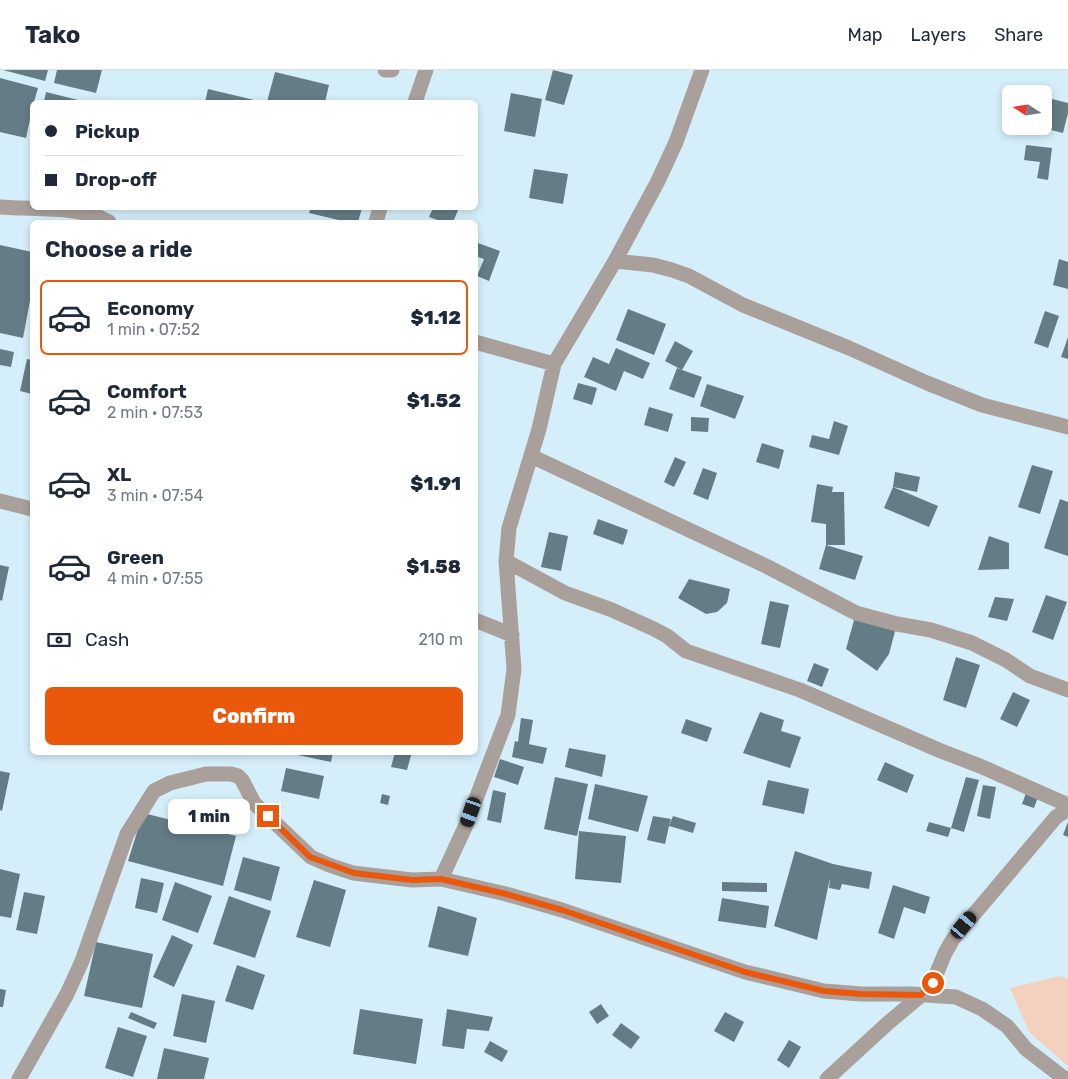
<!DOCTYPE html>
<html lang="en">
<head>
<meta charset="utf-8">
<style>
  body { margin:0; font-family:Rubik,sans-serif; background:#f6f6f7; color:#1f2937; height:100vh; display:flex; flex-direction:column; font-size:19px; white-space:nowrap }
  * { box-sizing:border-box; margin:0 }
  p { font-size:16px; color:#747a83 }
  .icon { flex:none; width:28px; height:28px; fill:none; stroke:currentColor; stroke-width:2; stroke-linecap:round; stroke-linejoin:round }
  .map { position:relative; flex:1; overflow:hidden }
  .sheet { position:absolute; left:30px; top:150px; width:448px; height:535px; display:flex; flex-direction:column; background:#fff; border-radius:8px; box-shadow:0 2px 8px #0003 }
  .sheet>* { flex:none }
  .banner { position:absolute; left:30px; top:30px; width:448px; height:110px; border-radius:8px; box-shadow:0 2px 8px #0003; display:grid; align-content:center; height:110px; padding:0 15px; background:#fff }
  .needle { width:32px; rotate:282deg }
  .tools { position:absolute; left:1002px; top:15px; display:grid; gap:10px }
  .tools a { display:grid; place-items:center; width:50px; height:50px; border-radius:8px; background:#fff; box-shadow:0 2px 8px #0003; font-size:25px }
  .end { position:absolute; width:22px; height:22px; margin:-11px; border:6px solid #ea580c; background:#fff; box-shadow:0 0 0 2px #fff }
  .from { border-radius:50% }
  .bubble { position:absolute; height:35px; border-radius:8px; background:#fff; box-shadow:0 2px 8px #0003; font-size:16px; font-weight:800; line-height:35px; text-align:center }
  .car { position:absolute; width:15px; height:30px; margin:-15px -8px; border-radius:6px; box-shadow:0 0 4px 1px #0007; background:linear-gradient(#222 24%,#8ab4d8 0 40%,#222 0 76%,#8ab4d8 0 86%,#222 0) }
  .banner b { display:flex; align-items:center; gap:18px; height:48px; font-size:19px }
  .banner b+b { border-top:1px solid #e0e1e3 }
  .banner i { width:12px; height:12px; background:#1f2937 }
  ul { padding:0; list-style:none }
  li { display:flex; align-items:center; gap:15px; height:75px; margin:0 10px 8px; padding:0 5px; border:2px solid transparent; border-radius:8px }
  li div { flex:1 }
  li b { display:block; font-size:19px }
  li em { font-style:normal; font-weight:800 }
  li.active { border-color:#ea580c }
  li>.icon { width:45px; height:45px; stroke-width:1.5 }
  h2 { padding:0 15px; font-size:22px; line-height:60px }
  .pay { display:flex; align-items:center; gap:12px; height:55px; padding:0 15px; font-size:19px }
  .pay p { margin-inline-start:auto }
  .action { display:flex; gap:10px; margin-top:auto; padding:10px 15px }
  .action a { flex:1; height:58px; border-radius:8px; background:#ea580c; color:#fff; font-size:20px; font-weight:800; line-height:58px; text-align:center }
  header { display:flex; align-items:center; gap:30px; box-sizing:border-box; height:70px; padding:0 25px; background:#fff; border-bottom:1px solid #e0e1e3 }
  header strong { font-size:24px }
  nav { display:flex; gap:28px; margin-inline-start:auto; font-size:18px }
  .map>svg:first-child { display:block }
</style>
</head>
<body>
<header>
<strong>Tako</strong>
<nav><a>Map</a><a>Layers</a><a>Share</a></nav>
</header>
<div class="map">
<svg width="1068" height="1009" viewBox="0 0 1068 1009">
  <rect width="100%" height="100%" fill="#d5effa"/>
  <!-- green -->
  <path fill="#f4d1bf" d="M1060,906L1068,909V996L1029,962L1010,918Z"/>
  <!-- building -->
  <path fill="#647c85" d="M3,0H48L45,11Z
    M57,0H102L96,23L54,13Z
    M553,0L573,5L564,35L545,30Z
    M275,2L329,15L325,32H267Z
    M0,8L38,18L34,32H32V40L26,68L0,62Z
    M208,19L254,30V32H205Z
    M46,22L86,32H44Z
    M511,23L542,29L535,67L504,61Z
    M1044,27L1068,33V43L1063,63L1039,57L1044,56Z
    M1026,75L1052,78L1048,110L1037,108L1040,92L1024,90Z
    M534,99L568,104L563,134L529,128Z
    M311,138H362L358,152H347L309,143Z
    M433,138H459L453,152H443L429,147Z
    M475,172L500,181L489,211L477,206L484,189L475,186Z
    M0,175L32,182V220L23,268L0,263Z
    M1059,189L1068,192V219L1053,215Z
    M628,239L666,254L654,285L616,270Z
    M1045,241L1059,246L1048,278L1034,273Z
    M1068,267V289L1061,287Z
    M675,271L693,281L682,300L702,307L694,328L669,319L677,298L682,300L665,291Z
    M616,278L650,293L643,309L624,301L616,321L584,307L593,287L609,294Z
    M0,279L14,282L11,297L0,295Z
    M27,289L32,290V324L20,321Z
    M578,313L597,318L592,335L573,329Z
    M707,314L744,326L735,349L700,336Z
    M649,337L673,344L668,362L644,355Z
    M691,347L709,348L708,362L691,361Z
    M834,351L848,356L839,385L809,377L812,365L829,369Z
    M762,373L784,380L779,399L756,392Z
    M675,387L686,392L674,417L664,412Z
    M1032,395L1053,401L1040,444L1018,437Z
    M703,398L717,403L708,430L693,424Z
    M895,402L920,407L917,422L893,417Z
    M817,414L833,417L832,422H844L845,475H826V454L811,452Z
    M893,417L938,436L929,457L884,438Z
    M1060,429L1068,432V486L1044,478Z
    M598,449L628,460L623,475L593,464Z
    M549,462L568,466L561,501L541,497Z
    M989,466L1009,473V499L978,500Z
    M826,475L863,486L855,510L819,499Z
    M0,495L9,497L2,531L0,530Z
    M689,509L730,519L727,533L717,542L706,544L678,528Z
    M1046,525L1067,532L1053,570L1032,562Z
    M995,527L1014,529L1007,551L988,547Z
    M770,531L789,535L780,578L761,574Z
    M856,543L897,554L889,584L877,601L846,579Z
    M956,587L980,595L966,638L943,630Z
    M814,593L829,599L822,617L807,611Z
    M1013,622L1030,630L1017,657L1000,649Z
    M760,642L784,650L781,661L801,667L790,698L743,683Z
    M521,648L533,650L529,674L524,673L547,678L543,694L512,687L515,671L518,672Z
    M686,649L712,658L707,672L681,663Z
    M569,678L606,685L602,707L565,697Z
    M294,682H333L331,692L293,684Z
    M395,682H412L407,700L391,697Z
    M500,689L524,697L518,715L494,707Z
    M885,692L914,705L907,723L877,710Z
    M286,698L324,706L319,729L281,721Z
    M0,701L10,703L2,741L0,740Z
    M555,707L588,714L577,766L544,759Z
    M966,707L979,710L964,762L951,758Z
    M768,710L809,719L804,744L762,735Z
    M595,714L648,726L638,762L588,749Z
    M983,715L996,717L990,749L977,746Z
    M493,720L506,723L501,753L487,750Z
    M1026,723L1038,727L1034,738L1022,734Z
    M382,724L390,726L388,735L380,733Z
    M143,743L236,766L223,816L128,791Z
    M653,746L671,749L669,756L673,746L696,753L693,763L669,756L665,774L647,770Z
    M929,752L951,758L948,767L926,761Z
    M1068,752V767L1063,765Z
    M579,761L626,766L621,813L575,809Z
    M795,781L833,794L872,802L869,819L842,814L840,820L829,818L830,808L817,870L774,856Z
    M243,787L280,797L271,831L234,820Z
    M0,799L20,804L11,848L0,846Z
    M141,808L164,813L157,843L135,838Z
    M314,810L346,820L330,877L296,867Z
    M175,812L212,826L198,863L162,850Z
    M722,812L767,813V822L722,821Z
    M893,815L930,827L925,844L904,837L894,869L878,863Z
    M24,822L45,826L37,864L16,860Z
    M229,826L271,841L255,888L213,874Z
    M722,828L769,836L766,858L718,851Z
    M438,836L477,848L468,886L428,877Z
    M172,865L193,875L174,917L153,907Z
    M96,872L153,884L142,938L84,926Z
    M237,895L265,905L253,940L225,931Z
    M0,919L6,920L3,937H0Z
    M182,924L215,931L206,973L173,966Z
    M601,934L609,946L597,954L589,942Z
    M360,939L423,949L416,994L353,984Z
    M447,939L493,947L489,961L467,959L464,979L442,976Z
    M131,942L157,953L154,959L128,948Z
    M725,942L744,952L734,972L714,961Z
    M621,953L640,967L631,979L612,965Z
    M118,957L147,966L133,1007L105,998Z
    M789,970L801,977L789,998L777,990Z
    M490,971L508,981L502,992L484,982Z
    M164,978L209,988L204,1009H157Z"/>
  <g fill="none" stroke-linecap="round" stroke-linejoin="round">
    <!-- minor -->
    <path stroke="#aaa09b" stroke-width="15" d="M385,0H392
      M415,32L426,0
      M0,137C34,140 80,135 109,152
      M376,152L380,138
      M615,191L653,195L672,200L689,206L743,235L849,278L927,313L982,335L1068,357
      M475,272L554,294
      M531,386L766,496L856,543L897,554L931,560L972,573L1006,590L1030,606L1068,620
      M0,431L32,439
      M506,491L565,523L612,540L654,559L667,566L686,581L800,620L941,681L980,696L1068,735
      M475,550L512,565
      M441,809L466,755L508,645L514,599L506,491L509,458L539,359L554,294L615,191L658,111L676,72L702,0
      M19,1009L67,924L82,891L127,764L154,721L170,713L206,704H231L238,706L242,710L254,733L311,787L329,795L353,803L412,810L441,809L506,824L562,840L745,902L824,921L861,924H912L956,927L982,939L1007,956L1026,979L1065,1009
      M827,1009L888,953L931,917L945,883L953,869L1056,747L1068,739"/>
  </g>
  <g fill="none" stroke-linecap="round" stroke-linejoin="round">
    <!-- route -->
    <path stroke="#ea580c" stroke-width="6" d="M268,746L310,787L354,803L412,810L441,809L506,824L562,840L745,902L824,921L861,924L921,925L933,913"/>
  </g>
</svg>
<div class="tools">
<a><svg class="needle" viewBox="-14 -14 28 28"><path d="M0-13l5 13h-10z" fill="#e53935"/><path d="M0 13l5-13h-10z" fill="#747a83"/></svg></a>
</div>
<i class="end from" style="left:933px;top:913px"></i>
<i class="end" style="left:268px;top:746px"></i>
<div class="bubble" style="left:168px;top:729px;width:82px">1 min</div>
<i class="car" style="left:471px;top:742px;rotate:199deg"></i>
<i class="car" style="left:964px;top:855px;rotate:40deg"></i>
<div class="banner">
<b><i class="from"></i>Pickup</b>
<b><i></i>Drop-off</b>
</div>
<section class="sheet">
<h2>Choose a ride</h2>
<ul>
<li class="active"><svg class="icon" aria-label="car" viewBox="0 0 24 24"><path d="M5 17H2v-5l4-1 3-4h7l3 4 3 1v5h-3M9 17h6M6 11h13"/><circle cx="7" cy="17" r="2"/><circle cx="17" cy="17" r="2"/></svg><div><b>Economy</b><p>1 min · 07:52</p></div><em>$1.12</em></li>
<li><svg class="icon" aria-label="car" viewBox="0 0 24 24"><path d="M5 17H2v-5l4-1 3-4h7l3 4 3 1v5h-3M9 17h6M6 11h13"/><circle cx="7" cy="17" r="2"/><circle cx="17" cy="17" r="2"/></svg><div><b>Comfort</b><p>2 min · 07:53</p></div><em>$1.52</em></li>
<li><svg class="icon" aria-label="car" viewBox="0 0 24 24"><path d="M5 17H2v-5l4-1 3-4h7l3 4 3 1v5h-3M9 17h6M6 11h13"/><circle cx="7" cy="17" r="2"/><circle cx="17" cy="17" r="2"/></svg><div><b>XL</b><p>3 min · 07:54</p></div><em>$1.91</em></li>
<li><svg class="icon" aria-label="car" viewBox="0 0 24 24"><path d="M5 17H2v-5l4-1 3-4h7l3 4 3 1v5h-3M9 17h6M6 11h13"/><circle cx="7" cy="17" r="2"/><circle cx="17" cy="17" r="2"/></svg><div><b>Green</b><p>4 min · 07:55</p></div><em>$1.58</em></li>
</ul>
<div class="pay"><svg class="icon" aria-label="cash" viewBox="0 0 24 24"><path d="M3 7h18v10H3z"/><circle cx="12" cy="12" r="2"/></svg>Cash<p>210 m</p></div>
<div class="action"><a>Confirm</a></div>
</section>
</div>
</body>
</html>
